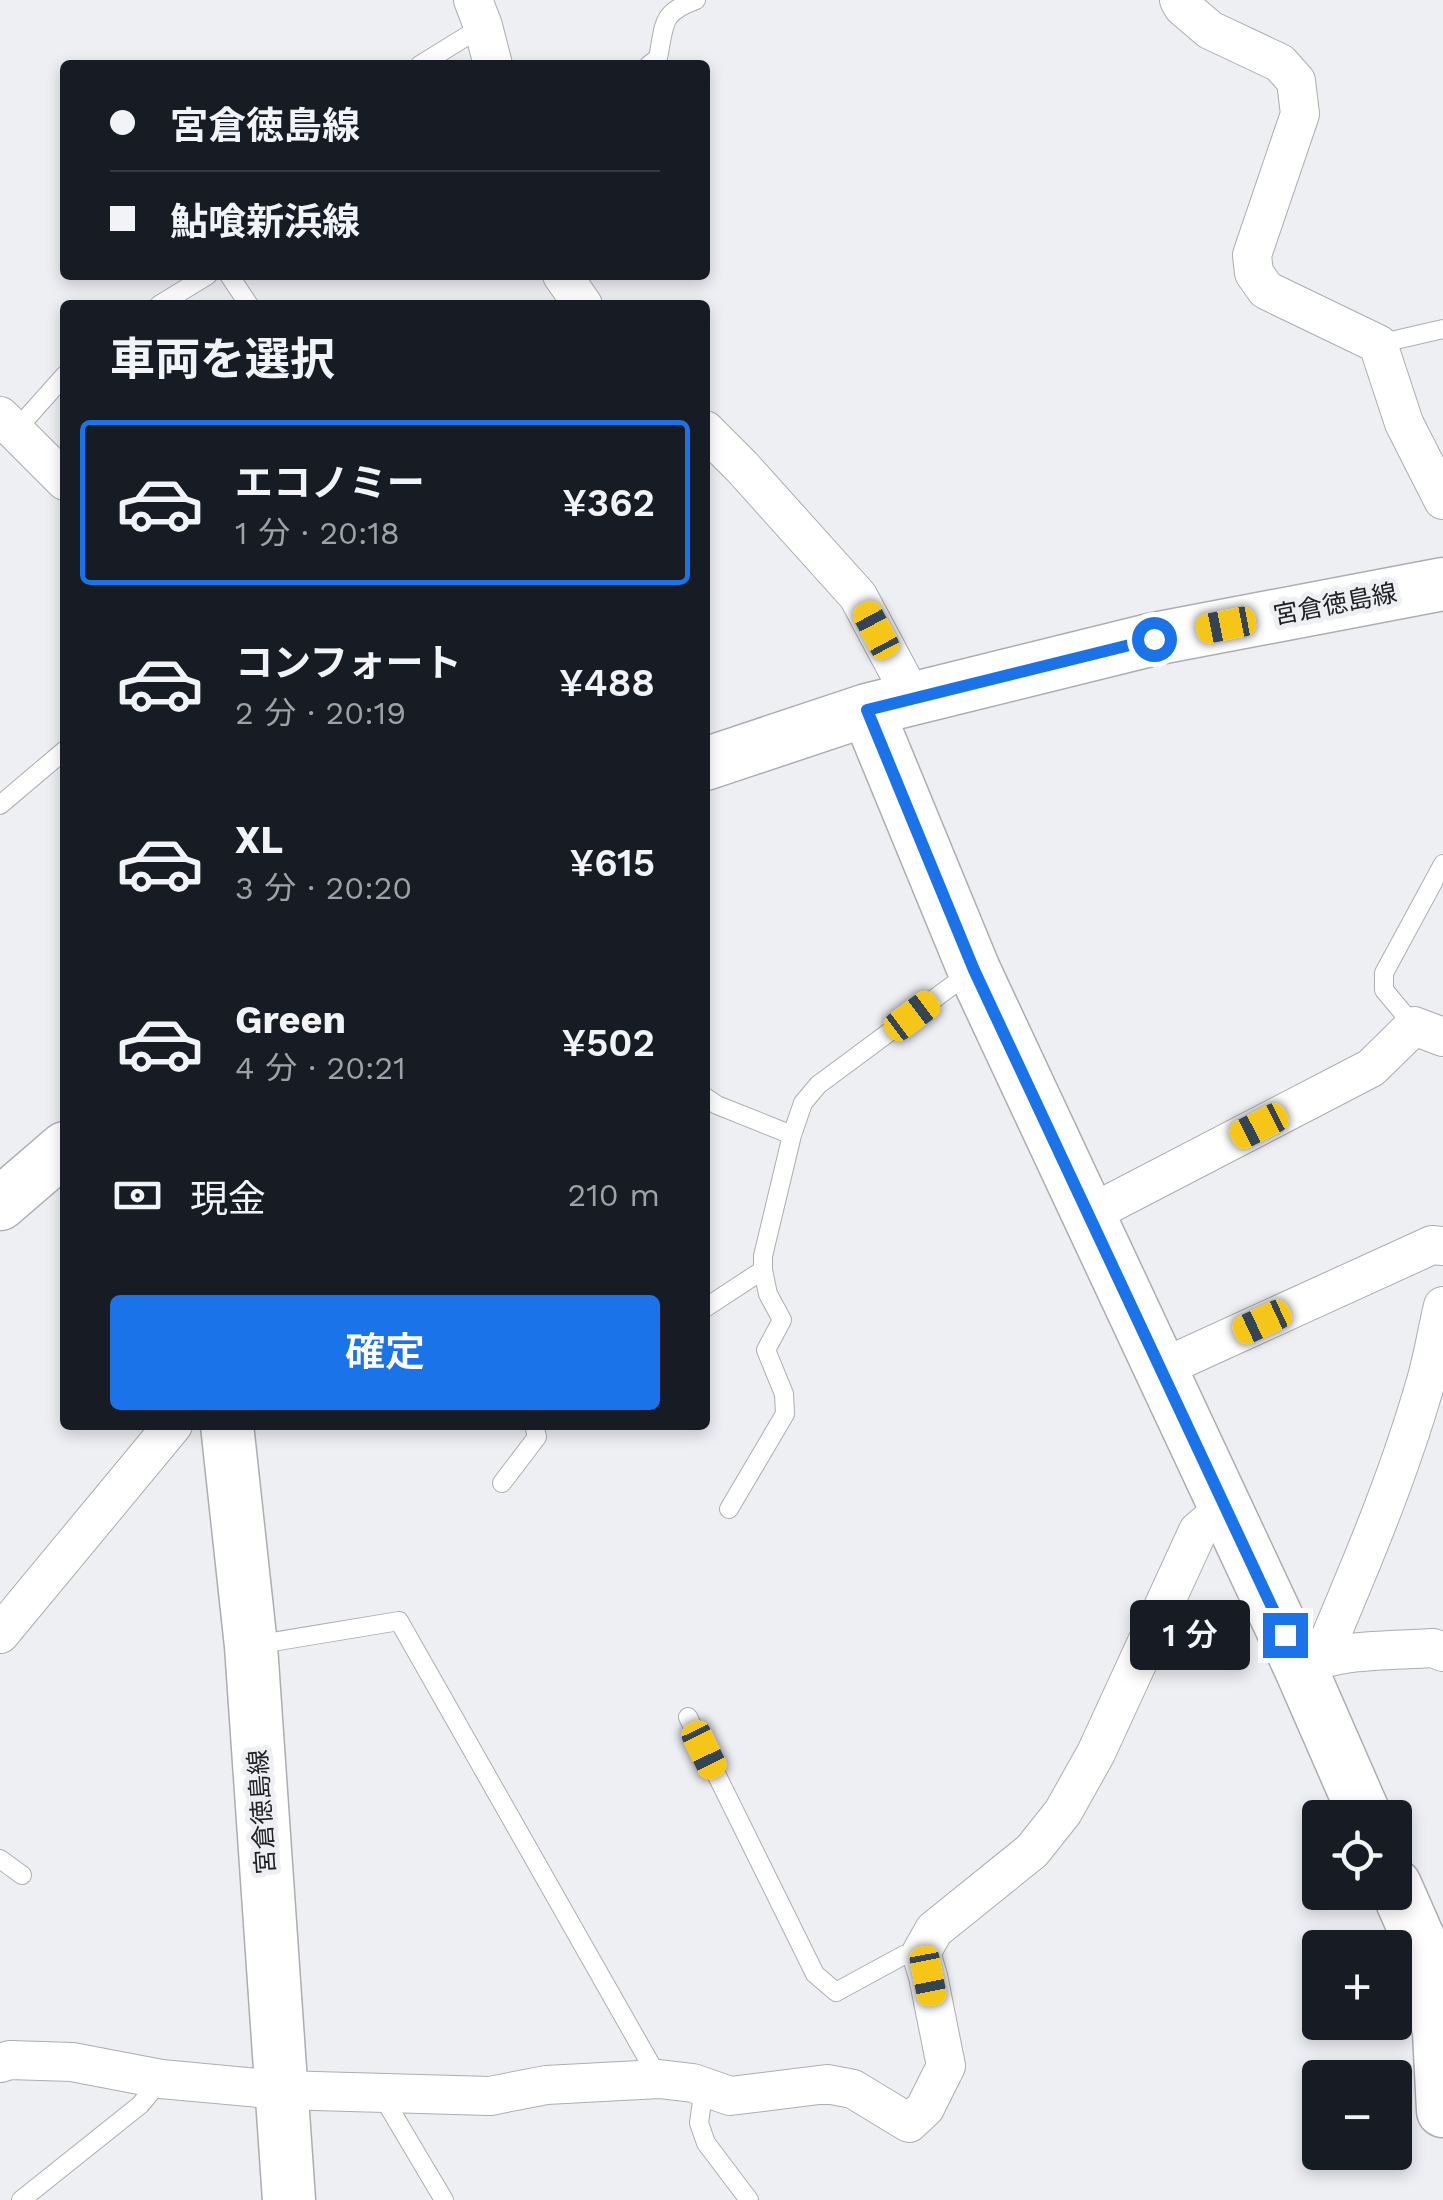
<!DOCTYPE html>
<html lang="ja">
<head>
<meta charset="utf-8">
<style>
  body { margin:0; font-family:"Work Sans","Noto Sans JP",sans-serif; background:#242831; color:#f1f3f6; height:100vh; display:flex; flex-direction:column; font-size:38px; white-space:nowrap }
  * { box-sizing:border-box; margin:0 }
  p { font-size:32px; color:#9ea1a6 }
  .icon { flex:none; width:55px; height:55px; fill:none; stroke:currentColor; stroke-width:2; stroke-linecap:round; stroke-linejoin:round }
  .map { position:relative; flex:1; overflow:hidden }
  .drawer { position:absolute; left:60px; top:300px; width:650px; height:1130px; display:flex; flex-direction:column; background:#171b24; border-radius:10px; box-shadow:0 5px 15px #0003 }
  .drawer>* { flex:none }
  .top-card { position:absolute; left:60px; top:60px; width:650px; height:220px; border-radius:10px; box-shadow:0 5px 15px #0003; display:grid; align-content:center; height:220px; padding:0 50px; background:#171b24 }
  .controls { position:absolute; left:1302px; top:1800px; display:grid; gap:20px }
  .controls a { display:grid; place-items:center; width:110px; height:110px; border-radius:10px; background:#171b24; box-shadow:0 5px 15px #0003; font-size:50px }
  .end { position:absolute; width:45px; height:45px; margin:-22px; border:12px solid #1a73e8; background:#fff; box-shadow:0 0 0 5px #fff }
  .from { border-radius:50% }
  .bubble { position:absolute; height:70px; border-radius:10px; background:#171b24; box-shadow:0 5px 15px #0003; font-size:32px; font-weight:600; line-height:70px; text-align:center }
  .car { position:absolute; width:30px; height:60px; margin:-30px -15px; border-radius:12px; box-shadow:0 0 8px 2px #0007; background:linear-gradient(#f5c518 24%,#345 0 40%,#f5c518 0 76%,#345 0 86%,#f5c518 0) }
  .top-card b { display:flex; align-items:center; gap:35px; height:95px; font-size:38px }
  .top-card b+b { border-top:2px solid #363941 }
  .top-card i { width:25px; height:25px; background:#f1f3f6 }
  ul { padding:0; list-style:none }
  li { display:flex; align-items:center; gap:30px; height:165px; margin:0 20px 15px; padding:0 30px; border:5px solid transparent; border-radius:10px }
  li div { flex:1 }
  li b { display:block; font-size:38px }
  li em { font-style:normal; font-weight:600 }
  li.current { border-color:#1a73e8 }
  li>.icon { width:90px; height:90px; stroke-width:1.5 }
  h2 { padding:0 50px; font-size:45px; line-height:120px }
  .pay { display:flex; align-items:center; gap:25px; height:110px; padding:0 50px; font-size:38px }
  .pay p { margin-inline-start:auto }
  .cta { display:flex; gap:20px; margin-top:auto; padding:20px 50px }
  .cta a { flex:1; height:115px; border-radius:10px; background:#1a73e8; color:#fff; font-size:40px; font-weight:600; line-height:115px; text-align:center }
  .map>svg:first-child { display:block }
</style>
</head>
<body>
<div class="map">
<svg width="1443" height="2200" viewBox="0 0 1443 2200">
  <rect width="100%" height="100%" fill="#edeff3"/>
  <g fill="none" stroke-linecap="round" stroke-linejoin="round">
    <defs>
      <path id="service" d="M420,65L483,26
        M649,65L658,58C665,24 660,13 696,0
        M229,275L249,305
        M159,305L208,275
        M1378,344L1443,329
        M15,431L65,375
        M0,805L65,750
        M1414,1026L1384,990V973L1443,864
        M705,1097L717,1105L792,1135L803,1103L818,1085L969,973
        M705,1308L763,1270V1256L792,1135
        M502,1483L537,1437L534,1425
        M729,1509L785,1414L784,1394L766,1350L782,1320L768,1294L763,1270
        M254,1645L399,1621L659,2079
        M688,1717L815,1974L836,1992L904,1955L921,1953
        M0,1859L22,1875
        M704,2087L699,2123L706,2143L749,2200
        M381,2094L444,2200
        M21,2200L140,2105L161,2080"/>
      <path id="minor" d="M473,0L483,26L493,65
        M1179,0L1183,7L1210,30L1280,63L1296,81L1300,114L1252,255L1254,273L1266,290L1378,344L1404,423L1443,500
        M562,275L583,305
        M0,416L65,481
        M705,430L742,467L858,596L913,699
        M1088,1215L1371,1068L1414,1026L1443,1037
        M1160,1369L1432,1245L1443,1246
        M0,1634L173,1425
        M1322,1657C1360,1567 1399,1476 1426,1381C1433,1357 1437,1331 1443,1306
        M1303,1666C1342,1648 1390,1651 1433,1648L1443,1652
        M0,2063L10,2060L72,2062L161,2079L280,2090L490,2096L546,2085L659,2079L693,2083L730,2096L827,2084L853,2089L909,2123L925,2108L946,2066L928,1976L921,1953L934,1930L1032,1851L1063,1812L1096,1753L1198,1531L1225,1508"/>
      <path id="secondary" d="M867,710L974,970L1300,1667L1366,1818
        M705,764L867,710L1154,639L1443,584
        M0,1204L65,1148
        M227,1425L251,1646L289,2200
        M1395,1885L1421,1944L1439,2032L1443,2111"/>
    </defs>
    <!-- service casing -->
    <use href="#service" stroke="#abadb1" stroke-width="20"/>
    <!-- minor casing -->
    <use href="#minor" stroke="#abadb1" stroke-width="40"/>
    <!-- secondary casing -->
    <use href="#secondary" stroke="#abadb1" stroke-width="55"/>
    <!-- service -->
    <use href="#service" stroke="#fff" stroke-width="18"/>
    <!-- minor -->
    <use href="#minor" stroke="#fff" stroke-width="38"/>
    <!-- secondary -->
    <use href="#secondary" stroke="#fff" stroke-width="52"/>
  </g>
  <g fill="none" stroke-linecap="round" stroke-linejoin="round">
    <!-- route -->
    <path stroke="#1a73e8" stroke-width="12" d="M1154,639L867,710L974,970L1285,1635"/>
  </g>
  <g text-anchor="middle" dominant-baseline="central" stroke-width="10" stroke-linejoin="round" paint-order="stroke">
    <!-- street labels -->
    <g font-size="25" fill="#212123" stroke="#edeff3">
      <text transform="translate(1335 604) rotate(-11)">宮倉徳島線</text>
      <text transform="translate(262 1812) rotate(-94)">宮倉徳島線</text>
    </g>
  </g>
</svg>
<div class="controls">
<a><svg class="icon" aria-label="locate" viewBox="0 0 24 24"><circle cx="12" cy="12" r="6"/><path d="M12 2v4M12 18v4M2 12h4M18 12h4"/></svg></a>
<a>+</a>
<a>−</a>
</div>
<i class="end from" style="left:1154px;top:639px"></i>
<i class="end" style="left:1285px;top:1635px"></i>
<div class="bubble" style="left:1130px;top:1600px;width:120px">1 分</div>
<i class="car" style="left:1226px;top:625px;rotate:259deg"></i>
<i class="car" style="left:876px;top:630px;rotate:332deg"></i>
<i class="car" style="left:912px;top:1016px;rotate:53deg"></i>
<i class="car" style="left:1259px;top:1126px;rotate:243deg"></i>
<i class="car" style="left:1262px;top:1322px;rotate:245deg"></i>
<i class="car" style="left:704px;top:1750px;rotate:154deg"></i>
<i class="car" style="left:928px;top:1976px;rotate:169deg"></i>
<div class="top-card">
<b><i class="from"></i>宮倉徳島線</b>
<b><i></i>鮎喰新浜線</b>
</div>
<section class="drawer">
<h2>車両を選択</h2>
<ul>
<li class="current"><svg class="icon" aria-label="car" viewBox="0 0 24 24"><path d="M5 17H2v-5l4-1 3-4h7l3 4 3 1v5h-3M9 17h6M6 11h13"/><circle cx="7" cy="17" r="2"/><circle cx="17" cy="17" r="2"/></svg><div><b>エコノミー</b><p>1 分 · 20:18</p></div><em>¥362</em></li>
<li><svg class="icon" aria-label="car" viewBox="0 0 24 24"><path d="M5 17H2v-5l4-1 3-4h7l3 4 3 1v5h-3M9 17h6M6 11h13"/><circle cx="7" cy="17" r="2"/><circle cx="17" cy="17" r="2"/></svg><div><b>コンフォート</b><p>2 分 · 20:19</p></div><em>¥488</em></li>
<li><svg class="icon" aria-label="car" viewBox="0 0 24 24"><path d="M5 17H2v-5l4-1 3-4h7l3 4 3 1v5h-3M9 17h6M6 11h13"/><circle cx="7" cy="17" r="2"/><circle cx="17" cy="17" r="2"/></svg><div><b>XL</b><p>3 分 · 20:20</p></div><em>¥615</em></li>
<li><svg class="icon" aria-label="car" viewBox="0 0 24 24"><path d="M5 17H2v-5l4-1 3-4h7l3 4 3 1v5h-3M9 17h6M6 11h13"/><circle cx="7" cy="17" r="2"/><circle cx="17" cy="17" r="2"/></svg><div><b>Green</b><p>4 分 · 20:21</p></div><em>¥502</em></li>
</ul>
<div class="pay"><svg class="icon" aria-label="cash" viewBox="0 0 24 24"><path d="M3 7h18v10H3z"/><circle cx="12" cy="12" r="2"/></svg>現金<p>210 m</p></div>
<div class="cta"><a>確定</a></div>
</section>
</div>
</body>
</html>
